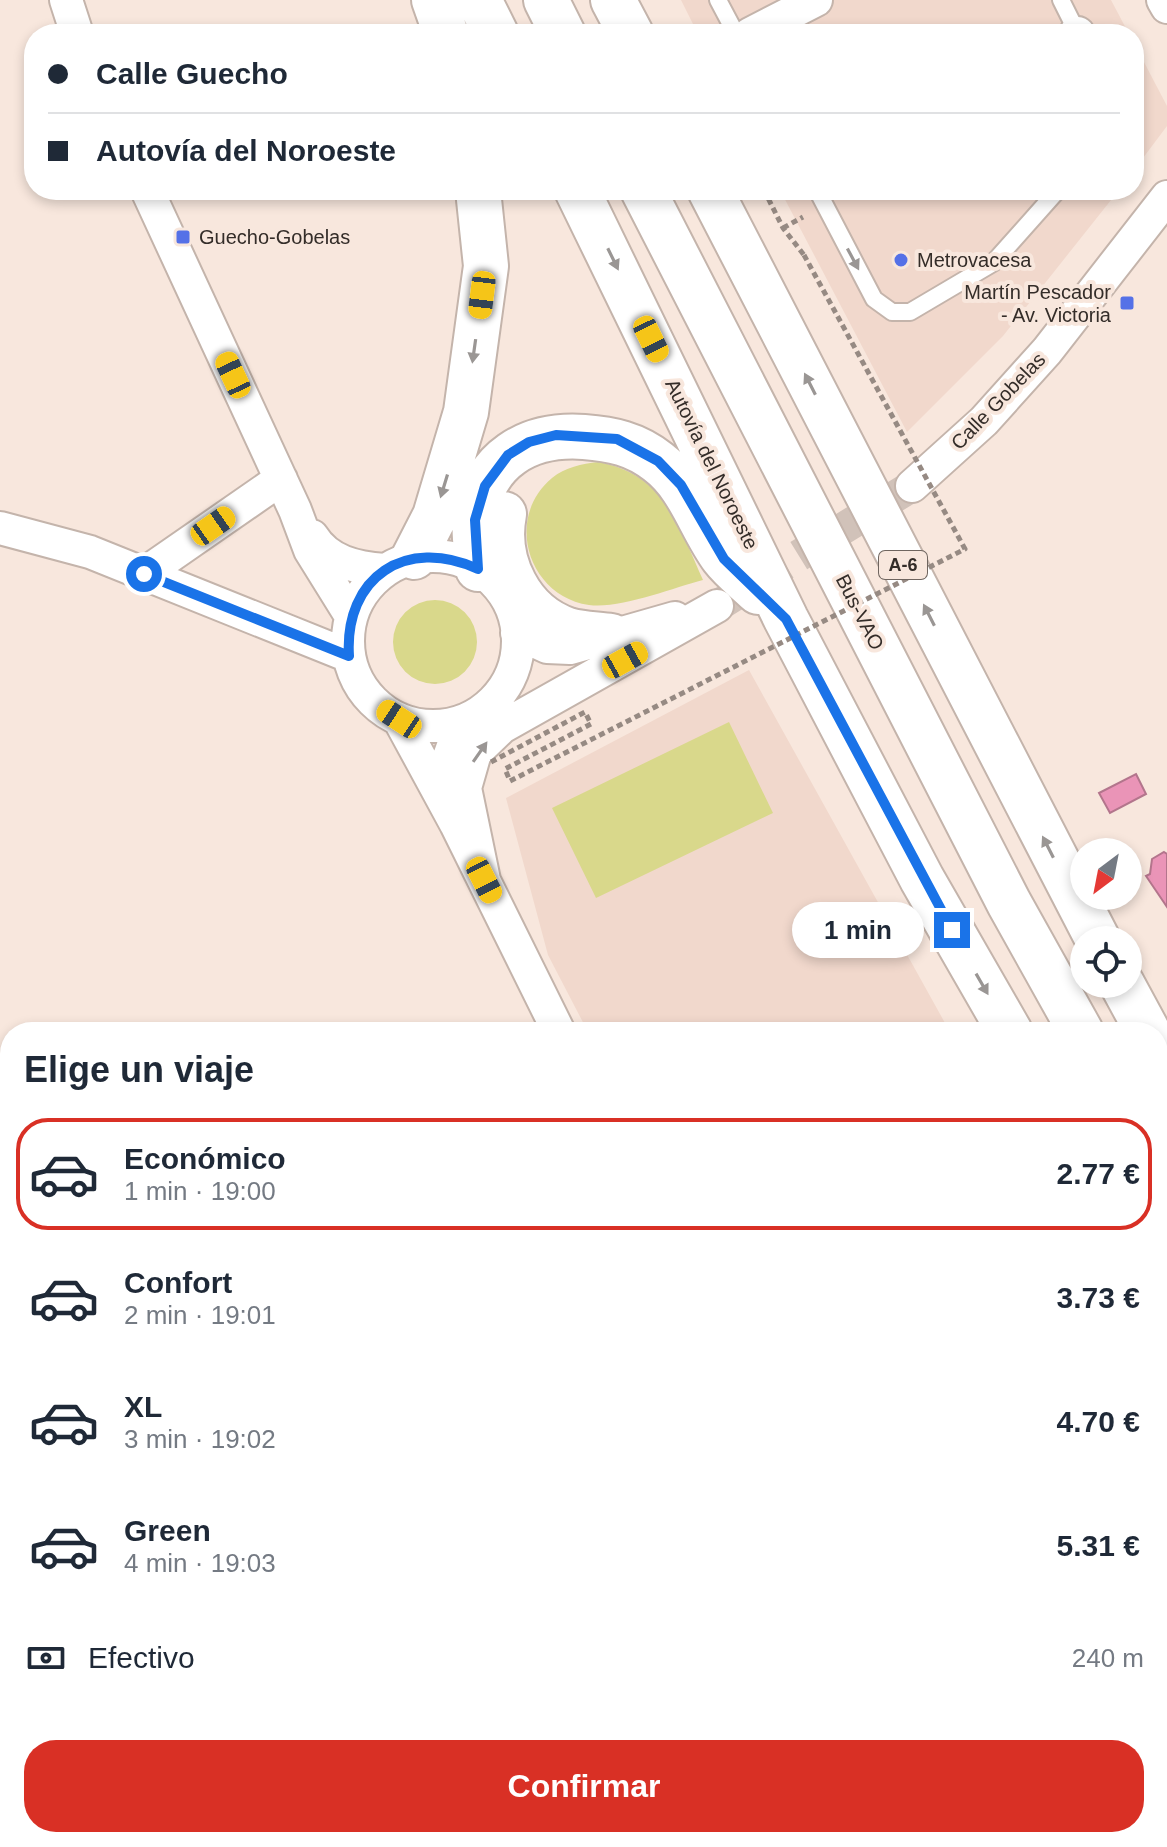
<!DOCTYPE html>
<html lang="es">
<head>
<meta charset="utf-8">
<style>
  body { margin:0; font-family:Helvetica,sans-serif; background:#f2f2f3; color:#1f2937; height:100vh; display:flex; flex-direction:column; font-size:30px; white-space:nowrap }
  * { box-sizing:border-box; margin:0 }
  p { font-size:26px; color:#747a83 }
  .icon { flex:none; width:44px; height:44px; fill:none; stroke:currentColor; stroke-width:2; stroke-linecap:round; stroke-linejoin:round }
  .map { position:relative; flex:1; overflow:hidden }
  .details { position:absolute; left:0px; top:1022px; width:1168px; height:826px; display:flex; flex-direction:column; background:#fff; border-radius:32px 32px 0 0; box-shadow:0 4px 12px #0003 }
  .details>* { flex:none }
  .banner { position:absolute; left:24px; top:24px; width:1120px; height:176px; border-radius:32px; box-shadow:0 4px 12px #0003; display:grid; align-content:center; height:176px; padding:0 24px; background:#fff }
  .needle { width:52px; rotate:212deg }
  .controls { position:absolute; left:1070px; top:838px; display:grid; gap:16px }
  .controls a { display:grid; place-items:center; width:72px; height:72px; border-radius:50%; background:#fff; box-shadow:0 4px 12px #0003; font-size:40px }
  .end { position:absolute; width:36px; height:36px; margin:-18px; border:10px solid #1a73e8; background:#fff; box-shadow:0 0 0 4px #fff }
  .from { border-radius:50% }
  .bubble { position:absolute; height:56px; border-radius:28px; background:#fff; box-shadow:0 4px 12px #0003; font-size:26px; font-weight:600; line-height:56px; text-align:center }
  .car { position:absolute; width:24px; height:48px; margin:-24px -12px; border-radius:10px; box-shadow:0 0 6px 2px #0007; background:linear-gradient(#f5c518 24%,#345 0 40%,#f5c518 0 76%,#345 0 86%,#f5c518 0) }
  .banner b { display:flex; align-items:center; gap:28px; height:76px; font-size:30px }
  .banner b+b { border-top:2px solid #e0e1e3 }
  .banner i { width:20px; height:20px; background:#1f2937 }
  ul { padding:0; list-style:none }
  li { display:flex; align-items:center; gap:24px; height:112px; margin:0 16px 12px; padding:0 8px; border:4px solid transparent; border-radius:32px }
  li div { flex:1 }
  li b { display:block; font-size:30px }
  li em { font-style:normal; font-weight:600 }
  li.selected { border-color:#d93025 }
  li>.icon { width:72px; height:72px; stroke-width:1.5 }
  h2 { padding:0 24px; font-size:36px; line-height:96px }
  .pay { display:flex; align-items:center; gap:20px; height:88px; padding:0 24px; font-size:30px }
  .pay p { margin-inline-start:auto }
  .primary-button { display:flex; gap:16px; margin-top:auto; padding:16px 24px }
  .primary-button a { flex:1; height:92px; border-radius:32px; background:#d93025; color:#fff; font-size:32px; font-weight:600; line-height:92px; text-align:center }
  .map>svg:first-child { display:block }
</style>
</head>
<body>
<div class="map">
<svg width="1167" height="1847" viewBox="0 0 1167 1847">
  <rect width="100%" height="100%" fill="#f8e7dd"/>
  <!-- built -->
  <path fill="#f1d8cc" d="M681,0H1111L1129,34H698Z
    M1134,43L1167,106V126L1134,170Z
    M780,190H1119L1003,336L907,432Z
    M749,670L950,1032H588L548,955L506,798Z
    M1158,1395L1167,1410V1847H1043L1037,1838H1158Z"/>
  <!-- green -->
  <path fill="#d9d88b" d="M598,462C665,474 678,525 703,580C672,588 621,609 589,605C528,596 504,518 552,478C565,467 582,464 598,462Z
    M393 642a42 42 0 1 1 84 0a42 42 0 1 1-84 0Z
    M729,722L773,813L596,898L552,808Z"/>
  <!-- water -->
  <path fill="#ea94b7" stroke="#b3758c" stroke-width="2" d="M1136,774L1146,794L1110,813L1099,793Z
    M1164,852L1167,854V907L1146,876L1150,874L1152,859Z"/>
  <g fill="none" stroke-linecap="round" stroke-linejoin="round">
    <!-- street-tunnel -->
    <path stroke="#d1c2b9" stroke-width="32" stroke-dasharray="32 16" stroke-linecap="butt" d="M717,606L912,486"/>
    <defs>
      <path id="lane" d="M718,0L736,34
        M1061,0L1078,34
        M817,190L874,299L892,312H910L993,263L1058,190"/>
      <path id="street" d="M66,0L77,34
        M1163,0L1167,7
        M750,34L816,0
        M1075,34L1078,33
        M147,190L295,510L310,550L351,616
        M912,486L984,421L1047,351L1167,197
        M0,528L90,552L349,656
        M312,536C328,562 356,568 385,570
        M348 641a85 85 0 1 1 170 0a85 85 0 1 1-170 0Z
        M144,574L281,479
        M517,633L547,647L570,648L675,618
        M399,719L456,824L559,1032
        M453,805L448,760L462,721
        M484,880L465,788L475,753L502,727L717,606
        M0,1115L10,1119
        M0,1754L10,1759
        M83,1838L90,1847
        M296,1838L361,1847
        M971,1847L1006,1838"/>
      <path id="highway" d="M434,0L446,34
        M479,0L496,34
        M546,0L563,34
        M613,0L631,34
        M577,190L786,619L922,879L1010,1032
        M643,190L1009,903L1081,1032
        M710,190L1098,940
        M504,514C495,561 520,614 568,630C581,634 597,634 611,636
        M414,557L435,516L466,412L486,266L478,190
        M478,569C477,553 473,535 475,519C483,459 528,433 584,437C612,439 635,444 658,462C690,486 700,527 723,558C733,571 747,581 758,592
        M1122,984L1148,1032
        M1158,1051L1167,1068
        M1158,1170L1167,1186
        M1158,1289L1167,1304"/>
    </defs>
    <!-- lane casing -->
    <use href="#lane" stroke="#c4b4ab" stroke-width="20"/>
    <!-- street casing -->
    <use href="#street" stroke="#c4b4ab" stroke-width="36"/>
    <!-- highway casing -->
    <use href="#highway" stroke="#c4b4ab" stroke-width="48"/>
    <!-- path -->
    <path stroke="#968a83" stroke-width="5" stroke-dasharray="6 4" stroke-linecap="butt" d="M764,190L783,228L804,255
      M783,228L803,217"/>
    <!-- lane -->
    <use href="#lane" stroke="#fff" stroke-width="16"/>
    <!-- street -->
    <use href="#street" stroke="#fff" stroke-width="32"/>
    <!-- highway -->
    <use href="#highway" stroke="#fff" stroke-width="44"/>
    <!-- path-bridge -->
    <path stroke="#968a83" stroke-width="5" stroke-dasharray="6 4" stroke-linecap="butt" d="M491,762L585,712L591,724L505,769L510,781L965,549L804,255"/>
  </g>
  <!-- one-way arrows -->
  <defs><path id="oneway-solid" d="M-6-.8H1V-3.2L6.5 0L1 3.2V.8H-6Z" transform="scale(2)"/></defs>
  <g fill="#9a9694">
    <use href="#oneway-solid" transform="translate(613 259) rotate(64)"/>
    <use href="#oneway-solid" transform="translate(853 259) rotate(62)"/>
    <use href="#oneway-solid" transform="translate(474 351) rotate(98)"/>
    <use href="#oneway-solid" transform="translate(810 384) rotate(-117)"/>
    <use href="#oneway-solid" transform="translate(444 486) rotate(107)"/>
    <use href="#oneway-solid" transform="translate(929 615) rotate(-117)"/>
    <use href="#oneway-solid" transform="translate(480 752) rotate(-55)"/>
    <use href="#oneway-solid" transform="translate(1048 847) rotate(-117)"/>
    <use href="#oneway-solid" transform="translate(982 984) rotate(60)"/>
  </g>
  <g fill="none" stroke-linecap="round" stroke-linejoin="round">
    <!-- route -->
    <path stroke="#1a73e8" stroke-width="10" d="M144,574L349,656C344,577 406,536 478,569L475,520L485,486L508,455L529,442L556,435L617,439L658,461L681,485L724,559L786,619L952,930"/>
  </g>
  <!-- markers -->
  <g fill="#5571e7" stroke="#f8e7dd" stroke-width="3">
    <rect x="175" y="229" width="16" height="16" rx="4"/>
    <circle cx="901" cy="260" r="8"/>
    <rect x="1119" y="295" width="16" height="16" rx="4"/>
  </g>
  <g text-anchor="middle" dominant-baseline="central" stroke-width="8" stroke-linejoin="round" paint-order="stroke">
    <!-- shield labels -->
    <rect fill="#f8e7dd" stroke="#6f655f" stroke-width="2" x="879" y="551" width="48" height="28" rx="6"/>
    <g font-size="18" font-weight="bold" fill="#342d29">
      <text x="903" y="565">A-6</text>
    </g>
    <!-- poi labels -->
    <g font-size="20" fill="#342d29" stroke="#f8e7dd" text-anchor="start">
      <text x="199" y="237">Guecho-Gobelas</text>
      <text x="917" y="260">Metrovacesa</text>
      <text x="1111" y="292" text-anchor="end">Martín Pescador<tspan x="1111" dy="23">- Av. Victoria</tspan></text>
    </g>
    <!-- street labels -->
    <g font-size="20" fill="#342d29" stroke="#f8e7dd">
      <text transform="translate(998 401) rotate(-46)">Calle Gobelas</text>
      <text transform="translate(712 464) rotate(64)">Autovía del Noroeste</text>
      <text transform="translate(860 612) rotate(63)">Bus-VAO</text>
    </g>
  </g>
</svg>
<div class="controls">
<a><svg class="needle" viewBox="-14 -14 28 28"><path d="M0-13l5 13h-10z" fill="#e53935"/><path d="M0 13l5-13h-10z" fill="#747a83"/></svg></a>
<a><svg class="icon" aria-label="locate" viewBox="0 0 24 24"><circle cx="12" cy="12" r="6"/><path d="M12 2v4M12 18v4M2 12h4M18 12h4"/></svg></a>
</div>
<i class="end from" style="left:144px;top:574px"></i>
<i class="end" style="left:952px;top:930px"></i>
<div class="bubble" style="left:792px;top:902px;width:132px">1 min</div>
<i class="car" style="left:482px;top:295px;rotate:187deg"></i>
<i class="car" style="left:651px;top:339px;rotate:154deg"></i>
<i class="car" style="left:233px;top:375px;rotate:335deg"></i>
<i class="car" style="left:213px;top:526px;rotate:55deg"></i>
<i class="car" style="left:625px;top:660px;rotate:61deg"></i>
<i class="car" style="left:399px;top:719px;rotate:303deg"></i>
<i class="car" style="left:484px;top:880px;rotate:153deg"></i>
<div class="banner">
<b><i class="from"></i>Calle Guecho</b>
<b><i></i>Autovía del Noroeste</b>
</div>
<section class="details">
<h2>Elige un viaje</h2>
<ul>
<li class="selected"><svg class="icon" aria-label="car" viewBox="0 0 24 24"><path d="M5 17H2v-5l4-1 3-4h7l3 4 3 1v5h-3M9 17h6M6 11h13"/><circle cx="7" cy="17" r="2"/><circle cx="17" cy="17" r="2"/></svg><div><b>Económico</b><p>1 min · 19:00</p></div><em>2.77 €</em></li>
<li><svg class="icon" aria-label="car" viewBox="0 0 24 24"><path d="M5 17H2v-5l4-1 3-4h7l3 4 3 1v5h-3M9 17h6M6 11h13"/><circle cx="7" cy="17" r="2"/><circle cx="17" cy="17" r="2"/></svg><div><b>Confort</b><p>2 min · 19:01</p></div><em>3.73 €</em></li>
<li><svg class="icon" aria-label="car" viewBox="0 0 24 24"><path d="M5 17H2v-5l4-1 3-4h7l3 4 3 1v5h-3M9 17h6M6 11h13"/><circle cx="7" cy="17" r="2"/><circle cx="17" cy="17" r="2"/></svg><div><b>XL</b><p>3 min · 19:02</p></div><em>4.70 €</em></li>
<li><svg class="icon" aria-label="car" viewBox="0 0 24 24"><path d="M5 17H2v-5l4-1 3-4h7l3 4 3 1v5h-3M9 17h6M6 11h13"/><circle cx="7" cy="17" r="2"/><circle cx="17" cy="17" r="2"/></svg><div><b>Green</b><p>4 min · 19:03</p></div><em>5.31 €</em></li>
</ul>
<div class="pay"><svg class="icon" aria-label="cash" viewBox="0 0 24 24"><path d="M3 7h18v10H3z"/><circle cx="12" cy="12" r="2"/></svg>Efectivo<p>240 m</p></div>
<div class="primary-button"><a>Confirmar</a></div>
</section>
</div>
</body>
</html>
